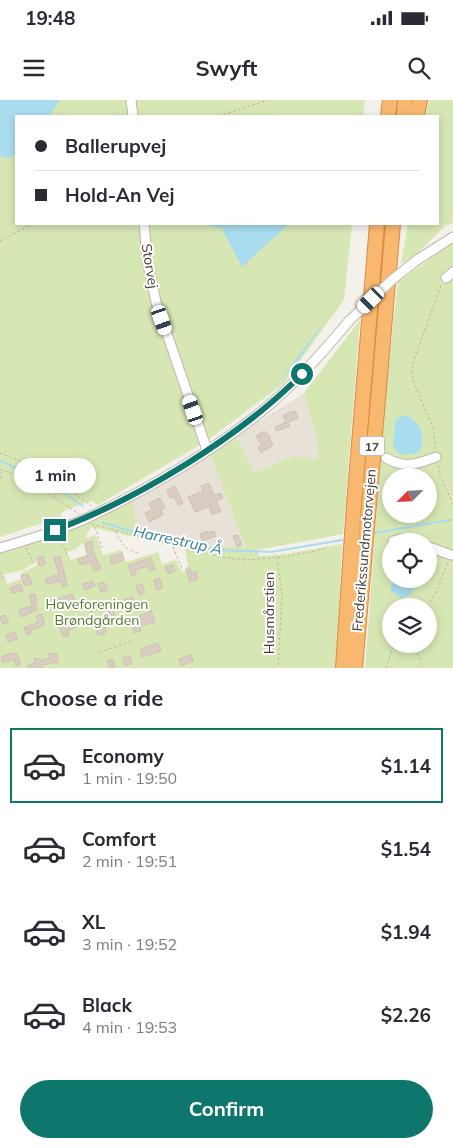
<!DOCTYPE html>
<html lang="en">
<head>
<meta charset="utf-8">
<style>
  body { margin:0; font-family:Mulish,sans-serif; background:#f7f7f7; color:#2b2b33; height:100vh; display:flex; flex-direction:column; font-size:19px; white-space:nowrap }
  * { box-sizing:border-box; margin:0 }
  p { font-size:16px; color:#7c7c81 }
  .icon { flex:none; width:28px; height:28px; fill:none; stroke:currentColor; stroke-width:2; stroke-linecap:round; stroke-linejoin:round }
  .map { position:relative; height:568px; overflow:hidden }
  .sheet { display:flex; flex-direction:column; background:#fff; flex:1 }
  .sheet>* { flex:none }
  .hud { position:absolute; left:15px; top:15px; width:424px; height:110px; border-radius:0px; box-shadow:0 2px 8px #0003; display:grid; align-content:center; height:110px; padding:0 20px; background:#fff }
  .needle { width:32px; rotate:246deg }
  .buttons { position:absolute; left:382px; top:368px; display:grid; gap:10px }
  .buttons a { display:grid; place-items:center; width:55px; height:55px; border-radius:50%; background:#fff; box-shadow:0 2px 8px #0003; font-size:25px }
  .end { position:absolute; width:22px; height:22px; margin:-11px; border:6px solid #0f766e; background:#fff; box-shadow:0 0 0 2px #fff }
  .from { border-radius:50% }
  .bubble { position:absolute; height:35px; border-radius:18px; background:#fff; box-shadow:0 2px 8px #0003; font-size:16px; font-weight:700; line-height:35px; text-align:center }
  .car { position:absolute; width:15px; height:30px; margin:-15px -8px; border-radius:6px; box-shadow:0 0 4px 1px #0007; background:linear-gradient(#fff 24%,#345 0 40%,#fff 0 76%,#345 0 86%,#fff 0) }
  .hud b { display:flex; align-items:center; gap:18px; height:48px; font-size:19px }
  .hud b+b { border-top:1px solid #e1e1e2 }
  .hud i { width:12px; height:12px; background:#2b2b33 }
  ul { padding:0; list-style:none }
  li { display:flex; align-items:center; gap:15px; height:75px; margin:0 10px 8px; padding:0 10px; border:2px solid transparent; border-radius:0px }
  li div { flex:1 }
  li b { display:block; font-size:19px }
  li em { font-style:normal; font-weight:700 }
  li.active { border-color:#0f766e }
  li>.icon { width:45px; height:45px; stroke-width:1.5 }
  h2 { padding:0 20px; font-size:22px; line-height:60px }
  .button { display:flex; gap:10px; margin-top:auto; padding:10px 20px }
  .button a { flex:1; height:58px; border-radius:30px; background:#0f766e; color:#fff; font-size:20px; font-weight:700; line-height:58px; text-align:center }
  .status { display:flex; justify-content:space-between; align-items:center; height:35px; padding:0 25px; background:#fff; direction:ltr }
  .status svg { height:14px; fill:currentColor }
  header { display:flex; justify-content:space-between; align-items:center; height:65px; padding:0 20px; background:#fff; font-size:22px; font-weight:700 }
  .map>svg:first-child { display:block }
</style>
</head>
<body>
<div class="status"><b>19:48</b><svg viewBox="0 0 49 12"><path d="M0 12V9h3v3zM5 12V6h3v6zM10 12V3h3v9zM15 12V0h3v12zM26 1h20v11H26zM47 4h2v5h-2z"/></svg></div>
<header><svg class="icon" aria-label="menu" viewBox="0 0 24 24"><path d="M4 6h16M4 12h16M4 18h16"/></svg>Swyft<svg class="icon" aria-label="search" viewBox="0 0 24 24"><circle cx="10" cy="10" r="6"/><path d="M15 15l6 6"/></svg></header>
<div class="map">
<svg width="453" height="568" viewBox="0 0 453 568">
  <rect width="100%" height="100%" fill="#f4f0ea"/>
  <!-- residential -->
  <path fill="#e8e1d8" d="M304,293L318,344L317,360L293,356L254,373L236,336Z
    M210,353L245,447H219L136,428L133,401Z"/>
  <!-- green -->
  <path fill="#d7e7b4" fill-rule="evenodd" d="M0,0H365L363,16H16V124H352L344,200L284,283L208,340L98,405L91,401L63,411L60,417L0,437Z
    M429,0H453V123L445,126L418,153L401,164L408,124H438V16H426Z
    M453,142V166L448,170L442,184L453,176V568H365L386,288L398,182ZM391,376H429V414H391ZM391,441H429V479H391ZM391,506H429V544H391Z
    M360,220L343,434L258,450L259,456L286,454L342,444L336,568H0V452L88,423L133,401L136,428L219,447H245L210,353L236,336L254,373L293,356L317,360L318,344L304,293ZM91,427L185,449L189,470L182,472L176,460L162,464L158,452L126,462L121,450L103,455L96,435L85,438ZM83,442L86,455L70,460L67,452L75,450ZM36,461L37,466L20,473L21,479L7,484L4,474L24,470Z"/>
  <!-- water -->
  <path fill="#a9dcee" d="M0,0H60L49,16H16V54L8,58L0,56Z
    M204,124H289L242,167L222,129Z
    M329,215L296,264L279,282Z
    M405,315C420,320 428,340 418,353L401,355L394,348L393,342L396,319Z
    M392,479H420L411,494L402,499L391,491Z"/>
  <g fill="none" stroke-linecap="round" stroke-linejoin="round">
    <!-- stream -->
    <path stroke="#a9dcee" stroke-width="2" d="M0,361L49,382L83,406
      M103,423L158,438L218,450L271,452L342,440
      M374,433L450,420"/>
  </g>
  <!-- building -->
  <path fill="#d9cdc3" stroke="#d0c1b3" d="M295,311L298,318L288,322L290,326L276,331L275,327L286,322L283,315Z
    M264,331L271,337L269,338L273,345L261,353L258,347L262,345L256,336Z
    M209,383L214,395L221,393L223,398L216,401L221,411L212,415L209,407L195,412L188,397L203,391L201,386Z
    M175,386L183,403L178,405L174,397L170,398L167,390Z
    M160,398L165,408L161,410L163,415L149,422L145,413L152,410L149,403Z
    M207,431L208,433L214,431L216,436L202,441L200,434Z
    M238,435L242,445L237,447L233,436Z
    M92,441L94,447L91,448L101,469L94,471L91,462L80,465L78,459L88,456L85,443Z
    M122,453L124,460L112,464L110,457Z
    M43,456L46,464L40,466L37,458Z
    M60,456L67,485L63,487L61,481L47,484L45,479L59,474L54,458Z
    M151,458L155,469L150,471L148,466L135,470L136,474L132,476L128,465Z
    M173,465L175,471L167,474L165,467Z
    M189,467L192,473L196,471L198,479L190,482L186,469Z
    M28,474L32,484L25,486L21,476Z
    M159,478L163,488L157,490L154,480Z
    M93,481L95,486L85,490L83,484Z
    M104,482L108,490L101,492L98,484Z
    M20,484L23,491L12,493L10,488Z
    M142,484L145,493L139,495L136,486Z
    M35,494L37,503L32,505L29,495Z
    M73,494L75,502L59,505L60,508L54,510L51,501Z
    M133,497L135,502L131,503L132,508L127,509L124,500Z
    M100,501L102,506L91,512L89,505Z
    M35,505L37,510L21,517L18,510Z
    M110,506L115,515L109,517L106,507Z
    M151,511L155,522L139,526L141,531L134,533L131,520Z
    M42,514L45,525L31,530L32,533L27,535L24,528L38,522L36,516Z
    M5,515L9,522L3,524L0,517Z
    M79,516L81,525L67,531L69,536L63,537L59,526L64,524L63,520Z
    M96 530a5 5 0 1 1 10 0a5 5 0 1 1-10 0Z
    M15,532L17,539L8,542L6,535Z
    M158,543L161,551L142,557L140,549Z
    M13,553L17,554L21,564L16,566L14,559L3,563L1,557Z
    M55,553L57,554L58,562L42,565L43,568H28V565L35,563L34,559L40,558V561L50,558L49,554Z
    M191,555L193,561L181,566L179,559Z
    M130,556L132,563L125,566L122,558Z
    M113,559L115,568H110L107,561Z"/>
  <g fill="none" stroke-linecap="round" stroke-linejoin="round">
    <defs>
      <path id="minor" d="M131,0L133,16
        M144,124L148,165L156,202L207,350
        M417,160L453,137
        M446,178L453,172
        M386,358C405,369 417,364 436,357
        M393,441L400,439L416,441
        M429,447L451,455
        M0,448C29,439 59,431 87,418C147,390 217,349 268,306C298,281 324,251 349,221"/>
      <path id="highway" d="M388,16L390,0
        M404,16L405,0
        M417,16L420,0
        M343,568L354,405L377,124
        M355,568L393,124"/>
    </defs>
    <!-- minor casing -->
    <use href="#minor" stroke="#c0b6ad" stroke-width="11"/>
    <!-- highway casing -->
    <use href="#highway" stroke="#d98b40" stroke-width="16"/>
    <!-- path -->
    <path stroke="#c1b09e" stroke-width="1" stroke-dasharray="2.5 2.5" stroke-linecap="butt" d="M219,16L268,0
      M0,141L33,124
      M435,349L434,330L414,283L412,273L413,263L441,185
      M0,353L35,367L92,406
      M438,365L440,376L453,404
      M0,369L31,382L79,414
      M0,379L2,370
      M55,395L62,387
      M92,424L221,457L246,460L284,457L324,449
      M95,427L102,448
      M115,431C121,443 125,450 139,453
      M59,439L69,458
      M173,447L182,468
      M26,448L34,463
      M277,458L282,495L278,568
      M0,472L3,482
      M427,506L436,493L448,462
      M414,544L423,568
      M100,552L132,541
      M386,568L394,544"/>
    <!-- minor -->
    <use href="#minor" stroke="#fff" stroke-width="9"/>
    <!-- highway -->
    <use href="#highway" stroke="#f9b870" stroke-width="14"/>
    <defs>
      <path id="minor-bridge" d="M349,221L393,179L417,160"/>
    </defs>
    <!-- minor-bridge casing -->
    <use href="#minor-bridge" stroke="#c0b6ad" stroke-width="11" stroke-linecap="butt"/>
    <!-- minor-bridge -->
    <use href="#minor-bridge" stroke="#fff" stroke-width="9"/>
  </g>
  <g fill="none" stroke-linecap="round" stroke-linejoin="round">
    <!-- route -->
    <path stroke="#0f766e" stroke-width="6" d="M55,430C138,399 240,337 302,274"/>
  </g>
  <g text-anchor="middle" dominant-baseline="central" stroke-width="4" stroke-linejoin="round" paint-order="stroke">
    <!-- shield labels -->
    <rect fill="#fff" stroke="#7f7974" stroke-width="1" x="359.5" y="336.5" width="25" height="19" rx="4"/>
    <g font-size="12" font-weight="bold" fill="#484038">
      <text x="372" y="346">17</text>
    </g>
    <!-- street labels -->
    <g font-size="14" fill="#484038" stroke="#fff">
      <text transform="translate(150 166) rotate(81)">Storvej</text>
      <text transform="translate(364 450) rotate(-85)">Frederikssundmotorvejen</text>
      <text transform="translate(269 513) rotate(-90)">Husmårstien</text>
    </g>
    <!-- park labels -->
    <g font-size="14" fill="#54792c" stroke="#fff">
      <text x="97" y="504">Haveforeningen<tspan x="97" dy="16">Brøndgården</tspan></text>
    </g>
    <!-- water labels -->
    <g font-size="15" font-style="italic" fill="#2f7b99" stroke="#fff">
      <text transform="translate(178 440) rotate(12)">Harrestrup Å</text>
    </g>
  </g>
</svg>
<div class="buttons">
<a><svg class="needle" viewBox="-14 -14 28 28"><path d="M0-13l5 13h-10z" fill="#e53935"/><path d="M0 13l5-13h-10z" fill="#7c7c81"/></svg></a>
<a><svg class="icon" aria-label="locate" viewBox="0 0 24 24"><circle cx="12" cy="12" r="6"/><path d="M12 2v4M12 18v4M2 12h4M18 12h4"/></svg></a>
<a><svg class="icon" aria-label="layers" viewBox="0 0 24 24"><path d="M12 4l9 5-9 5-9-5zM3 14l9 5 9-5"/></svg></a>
</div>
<i class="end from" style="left:302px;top:274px"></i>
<i class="end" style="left:55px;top:430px"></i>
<div class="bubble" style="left:14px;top:358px;width:82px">1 min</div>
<i class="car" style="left:371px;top:200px;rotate:225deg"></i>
<i class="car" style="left:162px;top:220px;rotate:161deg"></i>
<i class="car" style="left:193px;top:310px;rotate:341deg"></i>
<div class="hud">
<b><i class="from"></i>Ballerupvej</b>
<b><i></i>Hold-An Vej</b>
</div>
</div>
<section class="sheet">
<h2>Choose a ride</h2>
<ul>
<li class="active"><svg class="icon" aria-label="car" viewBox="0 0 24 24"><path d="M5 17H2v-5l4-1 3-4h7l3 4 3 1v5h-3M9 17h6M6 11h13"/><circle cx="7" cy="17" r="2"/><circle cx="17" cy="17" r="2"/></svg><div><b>Economy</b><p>1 min · 19:50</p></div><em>$1.14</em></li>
<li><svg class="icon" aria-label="car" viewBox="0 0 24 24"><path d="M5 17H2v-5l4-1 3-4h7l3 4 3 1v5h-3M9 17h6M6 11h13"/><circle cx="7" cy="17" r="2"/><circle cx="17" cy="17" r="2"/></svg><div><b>Comfort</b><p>2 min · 19:51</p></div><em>$1.54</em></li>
<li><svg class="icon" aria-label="car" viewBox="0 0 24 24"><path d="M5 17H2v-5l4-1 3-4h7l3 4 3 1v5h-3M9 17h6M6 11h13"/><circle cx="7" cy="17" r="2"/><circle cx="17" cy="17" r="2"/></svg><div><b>XL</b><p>3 min · 19:52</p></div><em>$1.94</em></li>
<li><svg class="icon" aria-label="car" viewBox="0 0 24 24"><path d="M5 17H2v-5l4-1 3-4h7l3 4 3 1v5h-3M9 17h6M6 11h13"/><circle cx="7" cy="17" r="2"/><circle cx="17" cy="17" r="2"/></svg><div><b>Black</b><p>4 min · 19:53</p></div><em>$2.26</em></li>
</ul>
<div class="button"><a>Confirm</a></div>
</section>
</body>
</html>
